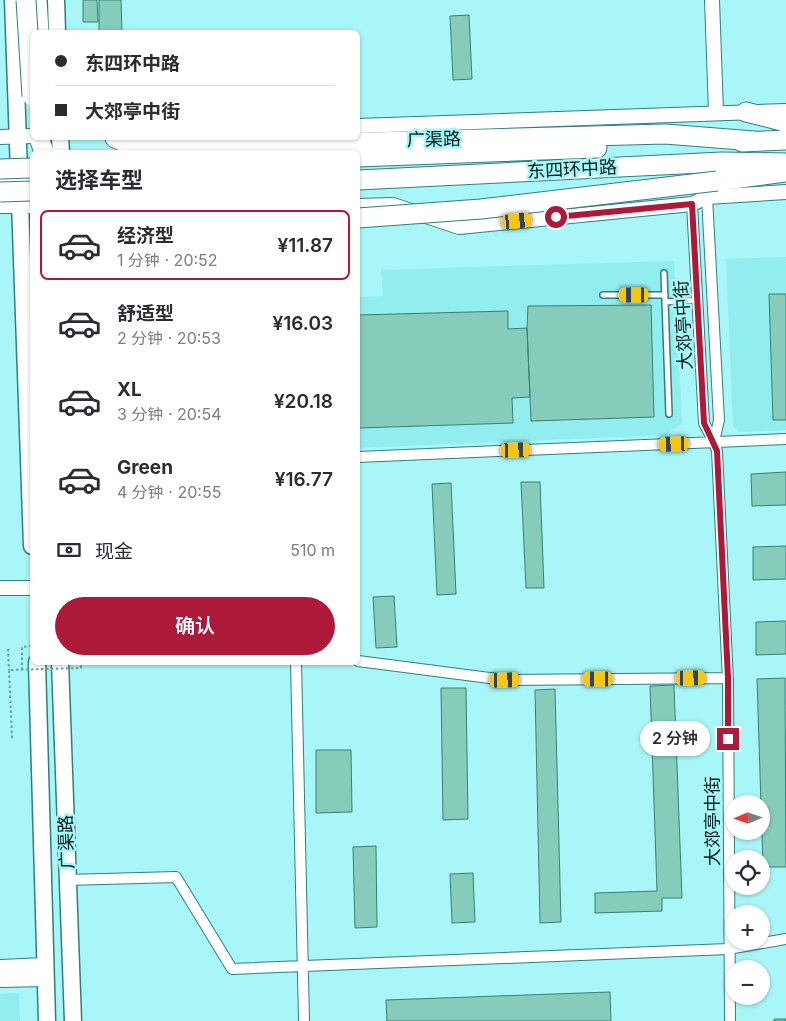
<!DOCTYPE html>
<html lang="zh">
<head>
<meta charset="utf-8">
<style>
  body { margin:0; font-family:Inter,"Noto Sans SC",sans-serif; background:#f7f7f7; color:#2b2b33; height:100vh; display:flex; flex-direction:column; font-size:19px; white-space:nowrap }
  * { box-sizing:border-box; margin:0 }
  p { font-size:16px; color:#7c7c81 }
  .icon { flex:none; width:28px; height:28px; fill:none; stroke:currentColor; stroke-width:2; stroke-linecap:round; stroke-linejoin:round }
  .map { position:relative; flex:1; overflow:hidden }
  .panel { position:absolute; left:30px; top:150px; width:330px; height:515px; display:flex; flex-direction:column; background:#fff; border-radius:8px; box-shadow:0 1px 4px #0004 }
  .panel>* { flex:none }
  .top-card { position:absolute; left:30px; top:30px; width:330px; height:110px; border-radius:8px; box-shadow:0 1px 4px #0004; display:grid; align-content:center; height:110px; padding:0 25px; background:#fff }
  .needle { width:32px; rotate:268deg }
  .fabs { position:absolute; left:725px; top:795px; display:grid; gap:10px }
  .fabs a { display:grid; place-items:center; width:45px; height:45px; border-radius:50%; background:#fff; box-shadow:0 1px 4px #0004; font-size:25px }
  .end { position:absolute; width:22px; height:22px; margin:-11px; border:6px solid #ad1938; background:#fff; box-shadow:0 0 0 2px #fff }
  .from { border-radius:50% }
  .bubble { position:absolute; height:35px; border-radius:18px; background:#fff; box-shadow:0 1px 4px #0004; font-size:16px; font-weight:600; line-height:35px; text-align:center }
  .car { position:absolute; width:15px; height:30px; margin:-15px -8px; border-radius:6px; box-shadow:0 0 4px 1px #0007; background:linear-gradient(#f5c518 24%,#345 0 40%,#f5c518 0 76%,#345 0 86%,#f5c518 0) }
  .top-card b { display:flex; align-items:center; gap:18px; height:48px; font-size:19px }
  .top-card b+b { border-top:1px solid #e1e1e2 }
  .top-card i { width:12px; height:12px; background:#2b2b33 }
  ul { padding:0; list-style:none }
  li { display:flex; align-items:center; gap:15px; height:70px; margin:0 10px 8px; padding:0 15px; border:2px solid transparent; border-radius:8px }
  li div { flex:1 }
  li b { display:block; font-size:19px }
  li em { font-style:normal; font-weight:600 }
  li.selected { border-color:#ad1938 }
  li>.icon { width:45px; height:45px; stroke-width:1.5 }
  h2 { padding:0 25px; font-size:22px; line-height:60px }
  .pay { display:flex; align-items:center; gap:12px; height:55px; padding:0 25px; font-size:19px }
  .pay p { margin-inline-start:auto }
  .action { display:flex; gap:10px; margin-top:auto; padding:10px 25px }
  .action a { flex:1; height:58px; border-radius:30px; background:#ad1938; color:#fff; font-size:20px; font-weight:600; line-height:58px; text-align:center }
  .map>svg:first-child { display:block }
</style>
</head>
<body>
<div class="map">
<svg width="786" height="1021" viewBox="0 0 786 1021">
  <rect width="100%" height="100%" fill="#a8f6f7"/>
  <!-- built -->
  <path fill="#92edee" d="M786,257V430L738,432L733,426L726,259Z
    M674,261L682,423L666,435L358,448V297L383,296L381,270Z
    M19,993L20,1021H0V994Z"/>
  <!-- building -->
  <path fill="#85ccbb" stroke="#388071" d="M83,0H97L98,22H83Z
    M99,0H121L122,32H99Z
    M469,15L472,79L453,80L450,16Z
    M769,294H786V420H773Z
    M651,305L654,417L531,421L527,328L528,306Z
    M508,311V329L527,328L530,397L512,398L513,423L358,428V315Z
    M786,472V505L752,506L751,474Z
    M521,482H540L544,588H526Z
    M451,483L456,594L437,595L432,484Z
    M786,546V579L753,580V547Z
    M394,596L397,647L376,648L373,597Z
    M786,621V654L756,655V622Z
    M785,678L786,867H763L757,679Z
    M674,685L682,898H662V911L595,913V893L657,891L650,686Z
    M441,688H466L468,819L443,820Z
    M555,689L561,922L540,923L535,690Z
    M316,750H351L352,812L316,813Z
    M376,846L377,927L355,928L353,847Z
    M473,873L475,922L452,923L450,874Z
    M610,992L611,1021H387L386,1000Z
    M774,1019H786V1021H774Z"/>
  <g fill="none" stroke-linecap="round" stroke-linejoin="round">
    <defs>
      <path id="lane" d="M664,273L669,414
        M603,295H665
        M665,302L697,300"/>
      <path id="street" d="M692,204L704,423L714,442L719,420L707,197
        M714,442L717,451L728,681L730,1021
        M358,457L786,439
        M358,661L505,680L728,678
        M296,662L304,1021
        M67,880L176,877L232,969L728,949L786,939"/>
      <path id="secondary" d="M712,0L716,112
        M358,126L786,111
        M0,137L32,136
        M0,179L29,176
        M0,206H32
        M358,206L393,205L459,227L692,204L707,197L786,192
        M0,588H32
        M0,967L45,965
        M0,980L45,979"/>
      <path id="primary" d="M13,0L32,546
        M56,0L57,32
        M60,138L61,152
        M37,662L47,1021
        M60,662L73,1021"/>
      <path id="highway" d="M37,0L39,32
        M746,112L786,122
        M39,138L44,152
        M115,138L124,142L188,147L665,134L754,141
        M742,142L786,140
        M358,157L597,148
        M358,180L722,162L786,163
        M717,181L786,172"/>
    </defs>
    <!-- lane casing -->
    <use href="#lane" stroke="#2f7f81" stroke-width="8"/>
    <!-- street casing -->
    <use href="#street" stroke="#2f7f81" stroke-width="12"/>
    <!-- secondary casing -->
    <use href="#secondary" stroke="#2f7f81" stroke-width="16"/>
    <!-- primary casing -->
    <use href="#primary" stroke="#2f7f81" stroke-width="19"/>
    <!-- highway casing -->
    <use href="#highway" stroke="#2f7f81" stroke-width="21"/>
    <!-- path -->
    <path stroke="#68a3a4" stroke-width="2" stroke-dasharray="2.5 2.5" stroke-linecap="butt" d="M8,649L9,670
      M22,670V647L32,646"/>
    <!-- lane -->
    <use href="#lane" stroke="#fff" stroke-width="5"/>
    <!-- street -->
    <use href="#street" stroke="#fff" stroke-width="10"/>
    <!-- secondary -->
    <use href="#secondary" stroke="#fff" stroke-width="14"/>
    <!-- primary -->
    <use href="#primary" stroke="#fff" stroke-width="16"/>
    <!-- highway -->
    <use href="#highway" stroke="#fff" stroke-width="19"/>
    <defs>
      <path id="highway-bridge" d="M26,0L32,96
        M0,169L32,168
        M0,192L32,191
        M358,218L481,209L717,181"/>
    </defs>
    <!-- highway-bridge casing -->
    <use href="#highway-bridge" stroke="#2f7f81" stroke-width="21" stroke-linecap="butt"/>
    <!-- path-bridge -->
    <path stroke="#68a3a4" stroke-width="2" stroke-dasharray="2.5 2.5" stroke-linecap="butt" d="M12,738L9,670L81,668V662"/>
    <!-- highway-bridge -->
    <use href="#highway-bridge" stroke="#fff" stroke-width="19"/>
  </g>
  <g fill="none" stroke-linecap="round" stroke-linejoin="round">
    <!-- route -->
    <path stroke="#ad1938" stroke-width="6" d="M556,217L692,204L704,423L717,451L728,678V739"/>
  </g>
  <g text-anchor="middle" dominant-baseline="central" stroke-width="5" stroke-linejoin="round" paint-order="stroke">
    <!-- street labels -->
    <g font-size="18" fill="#001c1d" stroke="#a8f6f7">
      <text transform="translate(434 139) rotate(-1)">广渠路</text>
      <text transform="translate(572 169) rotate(-3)">东四环中路</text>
      <text transform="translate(683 325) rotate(-93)">大郊亭中街</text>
      <text transform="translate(712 821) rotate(-90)">大郊亭中街</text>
      <text transform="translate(66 842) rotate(-92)">广渠路</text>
    </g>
  </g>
</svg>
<div class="fabs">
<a><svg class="needle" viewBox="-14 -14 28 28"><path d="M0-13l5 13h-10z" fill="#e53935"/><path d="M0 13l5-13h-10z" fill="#7c7c81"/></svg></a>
<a><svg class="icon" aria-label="locate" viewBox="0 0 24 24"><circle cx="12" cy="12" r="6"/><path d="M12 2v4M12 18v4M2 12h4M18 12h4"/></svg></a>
<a>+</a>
<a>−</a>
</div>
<i class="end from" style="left:556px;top:217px"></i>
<i class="end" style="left:728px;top:739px"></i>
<div class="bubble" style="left:640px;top:721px;width:70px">2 分钟</div>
<i class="car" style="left:517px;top:221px;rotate:84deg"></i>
<i class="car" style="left:634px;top:295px;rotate:270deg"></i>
<i class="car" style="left:674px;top:444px;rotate:268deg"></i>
<i class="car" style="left:516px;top:450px;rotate:88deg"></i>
<i class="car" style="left:691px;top:678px;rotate:89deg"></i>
<i class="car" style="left:598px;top:679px;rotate:270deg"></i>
<i class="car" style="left:505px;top:680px;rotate:89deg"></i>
<div class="top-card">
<b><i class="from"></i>东四环中路</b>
<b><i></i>大郊亭中街</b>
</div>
<section class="panel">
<h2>选择车型</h2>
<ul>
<li class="selected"><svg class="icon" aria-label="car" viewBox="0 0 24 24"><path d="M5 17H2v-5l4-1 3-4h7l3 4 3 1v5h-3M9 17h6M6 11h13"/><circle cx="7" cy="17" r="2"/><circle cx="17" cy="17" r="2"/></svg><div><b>经济型</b><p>1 分钟 · 20:52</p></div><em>¥11.87</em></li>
<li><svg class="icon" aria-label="car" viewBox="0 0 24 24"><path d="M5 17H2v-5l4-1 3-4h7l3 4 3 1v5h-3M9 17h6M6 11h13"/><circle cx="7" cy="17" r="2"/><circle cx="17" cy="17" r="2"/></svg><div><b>舒适型</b><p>2 分钟 · 20:53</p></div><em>¥16.03</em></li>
<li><svg class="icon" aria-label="car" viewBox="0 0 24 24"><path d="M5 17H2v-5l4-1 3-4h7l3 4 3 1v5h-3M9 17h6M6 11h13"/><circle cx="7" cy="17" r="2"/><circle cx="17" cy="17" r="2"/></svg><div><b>XL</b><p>3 分钟 · 20:54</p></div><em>¥20.18</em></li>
<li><svg class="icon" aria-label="car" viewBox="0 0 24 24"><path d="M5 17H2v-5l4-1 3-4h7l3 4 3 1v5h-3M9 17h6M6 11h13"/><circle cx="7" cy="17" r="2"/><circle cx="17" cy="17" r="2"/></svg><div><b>Green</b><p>4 分钟 · 20:55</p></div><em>¥16.77</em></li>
</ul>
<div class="pay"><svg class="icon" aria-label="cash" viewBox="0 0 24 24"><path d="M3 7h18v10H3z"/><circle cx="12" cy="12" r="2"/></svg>现金<p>510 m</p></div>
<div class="action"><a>确认</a></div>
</section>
</div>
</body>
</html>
